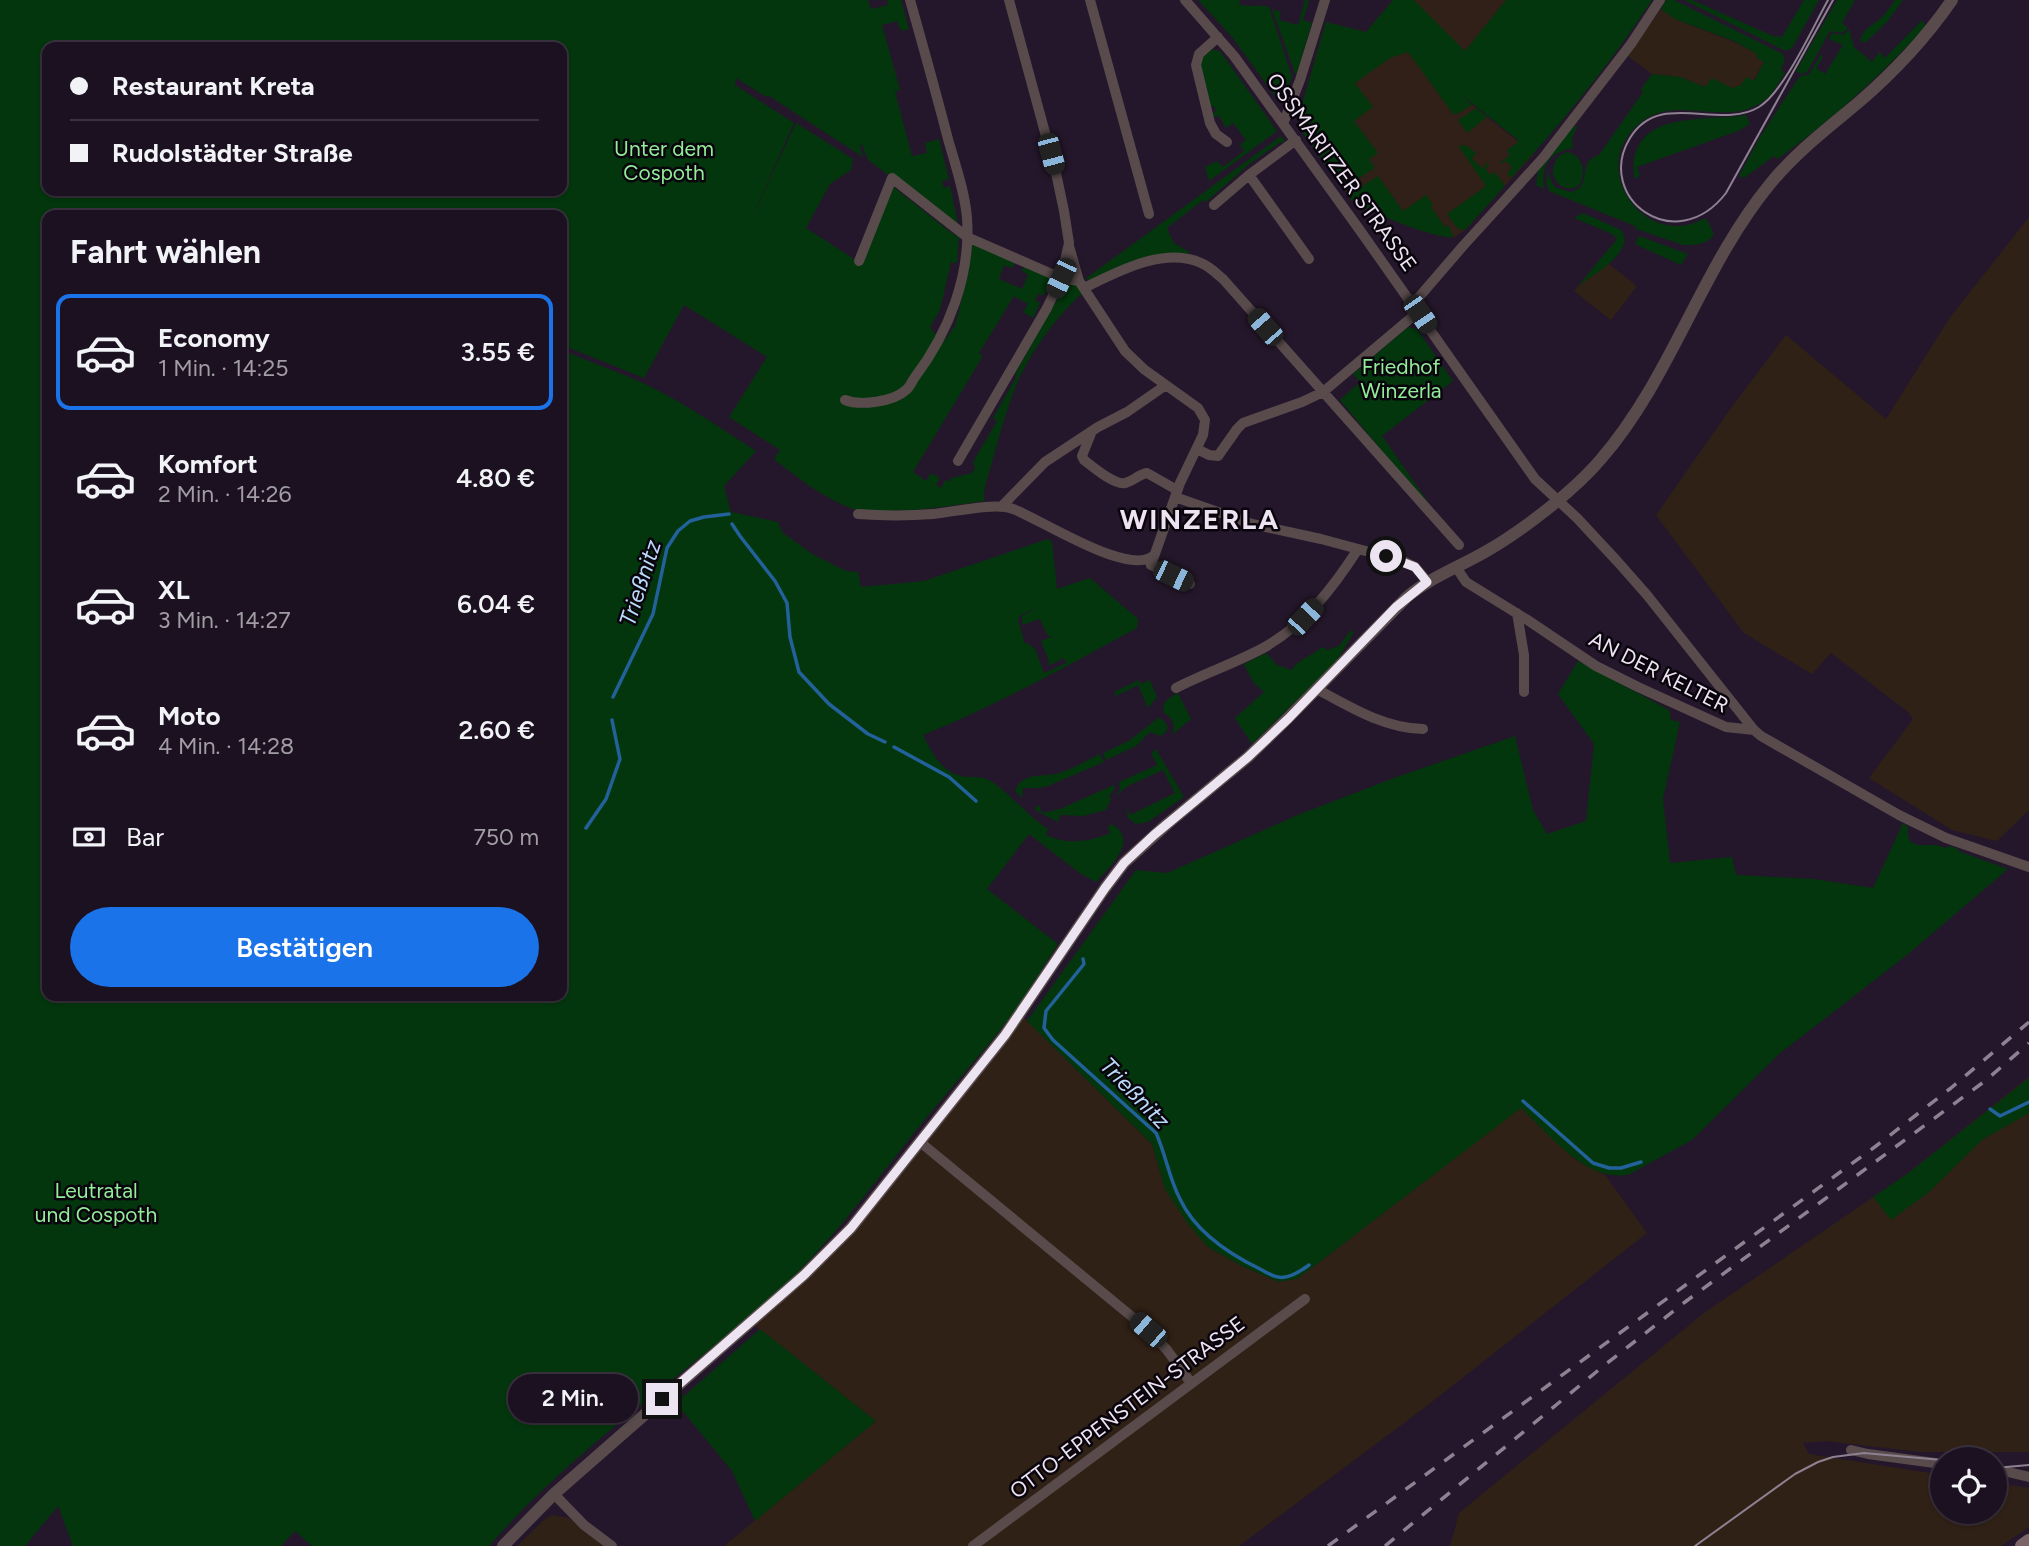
<!DOCTYPE html>
<html lang="de">
<head>
<meta charset="utf-8">
<style>
  body { margin:0; font-family:Figtree,sans-serif; background:#291f2d; color:#f1f3f6; height:100vh; display:flex; flex-direction:column; font-size:26px; white-space:nowrap }
  * { box-sizing:border-box; margin:0 }
  p { font-size:23px; color:#a09da5 }
  .icon { flex:none; width:38px; height:38px; fill:none; stroke:currentColor; stroke-width:2; stroke-linecap:round; stroke-linejoin:round }
  .map { position:relative; flex:1; overflow:hidden }
  .drawer { position:absolute; left:42px; top:210px; width:525px; height:791px; display:flex; flex-direction:column; background:#1c1120; border-radius:14px; box-shadow:0 2px 5px #0004,0 0 0 2px #3a313e }
  .drawer>* { flex:none }
  .banner { position:absolute; left:42px; top:42px; width:525px; height:154px; border-radius:14px; box-shadow:0 2px 5px #0004,0 0 0 2px #3a313e; display:grid; align-content:center; height:154px; padding:0 28px; background:#1c1120 }
  .buttons { position:absolute; left:1930px; top:1447px; display:grid; gap:14px }
  .buttons a { display:grid; place-items:center; width:77px; height:77px; border-radius:50%; background:#1c1120; box-shadow:0 2px 5px #0004,0 0 0 2px #3a313e; font-size:35px }
  .end { position:absolute; width:32px; height:32px; margin:-16px; border:9px solid #ede4f2; background:#111; box-shadow:0 0 0 4px #111 }
  .from { border-radius:50% }
  .bubble { position:absolute; height:49px; border-radius:24px; background:#1c1120; box-shadow:0 2px 5px #0004,0 0 0 2px #3a313e; font-size:23px; font-weight:600; line-height:49px; text-align:center }
  .car { position:absolute; width:21px; height:42px; margin:-21px -10px; border-radius:9px; box-shadow:0 0 5px 2px #0007; background:linear-gradient(#222 24%,#8ab4d8 0 40%,#222 0 76%,#8ab4d8 0 86%,#222 0) }
  .banner b { display:flex; align-items:center; gap:24px; height:66px; font-size:26px }
  .banner b+b { border-top:2px solid #3a313e }
  .banner i { width:18px; height:18px; background:#f1f3f6 }
  ul { padding:0; list-style:none }
  li { display:flex; align-items:center; gap:21px; height:116px; margin:0 14px 10px; padding:0 14px; border:4px solid transparent; border-radius:14px }
  li div { flex:1 }
  li b { display:block; font-size:26px }
  li em { font-style:normal; font-weight:600 }
  li.selected { border-color:#1a73e8 }
  li>.icon { width:63px; height:63px; stroke-width:1.5 }
  h2 { padding:0 28px; font-size:32px; line-height:84px }
  .pay { display:flex; align-items:center; gap:18px; height:77px; padding:0 28px; font-size:26px }
  .pay p { margin-inline-start:auto }
  .button { display:flex; gap:14px; margin-top:auto; padding:14px 28px }
  .button a { flex:1; height:80px; border-radius:42px; background:#1a73e8; color:#fff; font-size:28px; font-weight:600; line-height:80px; text-align:center }
  .map>svg:first-child { display:block }
</style>
</head>
<body>
<div class="map">
<svg width="2029" height="1546" viewBox="0 0 2029 1546">
  <rect width="100%" height="100%" fill="#25172b"/>
  <!-- industrial -->
  <path fill="#302116" d="M1661,9L1675,19L1734,42L1757,54L1764,62L1753,81L1732,88L1705,87L1680,77L1652,74L1628,56Z
    M2029,217V810L1997,841L1952,830L1869,778L1913,719L1908,712L1831,653L1812,674L1744,633L1656,515L1731,408L1786,335L1886,419L1949,319Z
    M1601,258L1637,286L1611,320L1574,291Z
    M1023,1017L1152,1144L1165,1189L1208,1247L1242,1266L1279,1282L1309,1270L1521,1107L1576,1160L1605,1175L1647,1233L1424,1408L1239,1546H724L876,1421L755,1326L795,1290Z
    M2029,1077V1452H1921L1826,1441L1803,1443L1809,1454L1942,1475V1512H1995V1483L2029,1488V1527L2001,1546H1450L1459,1513L1704,1313L1907,1174Z
    M552,1515L569,1518L606,1546H517L544,1520Z"/>
  <!-- education -->
  <path fill="#302017" d="M1393,0H1506L1442,81L1534,154L1465,230L1453,238L1437,235L1364,208L1351,200L1300,129L1299,115L1326,22L1366,32Z"/>
  <!-- green -->
  <path fill="#03360d" fill-rule="evenodd" d="M0,0H868L871,9L888,5L887,0H901L909,29L901,31L897,21L882,25L900,90L895,92L912,156L927,153L925,143L939,139L949,179L942,181L944,188L950,186L959,228L868,160L862,144L860,146L863,157L769,96H765L736,78L735,85L794,123L748,226L796,123L853,159L851,170L830,184L806,228L857,261L886,181L950,232L959,237L957,263L951,262L940,310L930,327L938,337L904,390L884,402L903,398L955,326L961,303L972,244L1015,263L1012,268L1004,265L999,279L1022,289L1028,275L1021,270L1025,266L1052,277L1044,296L1039,293L1035,300L1040,303L1033,318L1023,312L1028,304L1014,296L979,353L983,356L913,472L926,481L931,473L940,478L936,485L941,488L945,480L949,482L951,478L972,473L975,468L973,462L997,421L993,418L1017,376L1015,374L1058,298L1063,284L1066,282H1074L1082,294C1056,316 1026,358 1014,391C1003,419 996,450 987,479L984,493V501C950,506 917,511 883,511C874,511 864,512 856,510C826,500 798,478 774,459L780,450L729,417L767,357L684,305L644,378L562,345V215H47V996H562V350C589,362 617,371 643,383C683,402 719,427 756,451L724,486L731,512L778,522L783,533L814,555L846,571L858,572L861,587L924,581L1048,539L1052,542L1057,589L1090,578L1138,619L1137,628C1067,666 997,705 923,735C933,755 943,775 968,777C978,777 986,777 994,783C1013,797 1028,816 1048,829L1046,835C1067,845 1090,842 1110,833L1108,828L1111,824C1141,839 1109,868 1096,882L1081,874L1029,834L987,889L1058,944C1041,971 1024,999 1005,1024C973,1064 938,1102 907,1142C864,1196 827,1247 775,1294C680,1379 573,1449 489,1546H312L295,1531L281,1546H73L58,1506L25,1546H0ZM47,47H562V191H47ZM1038,607L1022,616V625L1040,619L1048,636H1053L1041,641L1049,662L1048,666L1064,658L1066,663L1044,673L1035,649L1028,643L1025,644L1018,620L1021,615Z
    M1198,0H1240L1239,4C1249,8 1259,4 1269,7L1292,77L1285,97L1280,100L1277,99L1232,37Z
    M1305,0H1309L1303,20L1312,23L1296,76L1272,9L1281,12L1279,20L1298,25Z
    M1393,0H1414L1465,51L1506,0H1652C1611,63 1562,123 1511,178L1507,173L1512,168L1507,161L1501,164L1500,163L1510,155L1507,150L1517,143L1518,140L1463,96L1472,105L1457,114H1453L1408,52L1390,58L1355,83L1373,107L1354,121L1378,153L1369,159L1375,168L1343,188L1340,186L1300,129L1299,115L1326,22L1366,32Z
    M1666,0H1674L1783,54L1785,60L1781,70L1785,73C1778,83 1773,95 1762,102C1721,131 1665,84 1628,136C1600,175 1638,234 1686,225C1693,224 1699,221 1706,218L1714,234C1708,245 1694,245 1683,245L1636,229L1635,226L1549,191L1546,182L1548,169L1549,177L1555,187L1570,192C1595,187 1575,162 1599,155L1643,92L1641,89L1652,74L1680,77L1705,87L1712,78L1732,88L1741,85L1746,77L1754,81L1764,62L1757,58V54L1734,41L1675,19L1661,9Z
    M1684,0H1692L1773,36L1782,37L1804,0H1819L1792,48L1785,51Z
    M1837,0H1855L1842,23L1848,28L1842,33L1830,31L1807,72L1801,74L1796,71Z
    M1895,0H1903L1887,22L1865,43L1860,40C1865,26 1875,25 1884,15C1888,10 1892,5 1895,0Z
    M1922,20L1926,26C1882,75 1831,120 1778,159L1774,156L1744,178L1739,176L1760,137L1799,77L1809,74L1821,54L1823,57L1816,68L1825,74L1843,45L1829,39L1832,33L1843,35L1849,29L1854,47L1872,62L1879,52L1885,58Z
    M1210,49L1220,51L1277,131L1209,181L1205,167L1217,161L1223,167L1244,151L1240,144L1246,140L1233,123L1226,128L1219,116L1211,117L1210,114L1216,112L1214,106L1209,108L1199,70L1201,58Z
    M1476,108L1487,117L1467,133L1458,120Z
    M1746,115L1750,124L1738,131L1637,167L1640,176L1635,179C1632,168 1633,157 1638,147C1655,112 1714,121 1746,115Z
    M1574,125L1577,127L1572,138L1573,148C1549,153 1541,164 1544,189L1536,185L1538,170Z
    M1281,136L1285,142L1279,143L1248,165L1206,202L1203,200L1168,227V231L1174,243L1189,252V255L1090,280L1085,279Z
    M1461,145L1467,146L1476,153L1472,159L1482,168L1487,163L1489,165L1485,168L1490,175L1495,172L1505,186L1465,230L1457,228L1447,214L1486,186L1459,147Z
    M1568,152C1583,156 1586,171 1580,184C1570,194 1556,186 1553,174C1553,163 1557,154 1568,152Z
    M1378,176L1403,211L1426,195L1433,205L1431,207L1445,227L1448,225L1454,237C1437,240 1367,211 1351,200L1350,196L1352,193Z
    M1583,213L1621,230C1637,251 1593,275 1578,286L1617,239L1612,234L1574,218Z
    M1639,236L1688,254L1681,265L1635,244Z
    M1408,327L1417,329L1453,381L1382,436L1435,512L1434,514L1340,400L1360,382L1353,374Z
    M1351,630L1354,632L1336,662L1252,744L1235,718L1264,692L1253,682L1244,664L1266,653L1277,665L1292,670L1296,664L1323,647L1327,650L1339,646Z
    M1578,661L1669,710L1671,720L1680,722L1663,799L1670,863L1732,857L1736,875L1814,879L1873,888L1903,823L1908,827C1906,856 1929,839 1945,848L1949,846L1959,849L1958,851L2008,869L1907,955L1779,1054L1692,1140L1630,1174C1588,1185 1549,1134 1521,1108L1309,1270L1296,1279L1279,1282L1242,1266L1208,1247L1188,1224L1165,1189L1152,1144L1027,1021L1136,870L1167,873L1300,814L1394,778L1515,736L1533,810L1547,834L1586,821L1594,744L1558,694Z
    M1139,680L1141,684L1150,680L1157,697L1148,708L1138,685L1116,696L1114,692Z
    M1178,693L1191,719L1172,735C1176,726 1173,718 1164,713C1161,701 1169,698 1178,693Z
    M1158,718C1169,721 1171,732 1160,736L1150,732L1136,746L1106,760L1103,753L1130,740Z
    M1156,749L1184,797L1148,822L1136,824L1128,818L1126,807L1130,815L1175,793L1163,770L1128,786L1114,797L1120,790L1119,782L1157,765L1151,753Z
    M1100,754L1104,762L1048,786L1039,788H1023L1022,798L1015,791C1022,771 1043,778 1059,773C1073,769 1087,760 1100,754Z
    M1114,785L1115,788L1109,796L1111,799L1106,810L1083,816L1060,815L1058,822L1035,810L1036,807L1039,805L1042,813L1060,809Z
    M2029,1078V1113L1982,1140L1929,1192L1891,1220L1873,1197L1907,1174Z
    M760,1329L876,1421L755,1521L732,1471L676,1403Z"/>
  <g fill="none" stroke-linecap="round" stroke-linejoin="round">
    <!-- stream -->
    <path stroke="#22619a" stroke-width="3.5" d="M732,524L740,536L775,581L787,603L790,637L799,672L829,704L868,734L885,742
      M613,697L653,614L667,548L678,531L690,521L704,517L729,514
      M894,747L949,777L976,801
      M586,828L606,799L620,759L612,720
      M1083,959L1084,964L1046,1011L1044,1028L1053,1040L1156,1133C1166,1155 1169,1178 1180,1199C1195,1231 1229,1254 1260,1269C1268,1273 1276,1279 1285,1277C1294,1276 1302,1270 1309,1265
      M1523,1101L1593,1163L1609,1168H1621L1641,1162
      M1990,1109L2000,1116L2029,1102"/>
    <!-- minor -->
    <path stroke="#594b4c" stroke-width="10" d="M1090,0L1149,214
      M1185,0L1234,56L1359,229L1535,479L1577,518L1617,561L1647,595L1754,730L1761,736L1899,815L1946,838L2029,867
      M1218,37L1199,54L1196,65L1210,123L1216,134L1227,142
      M1283,124L1300,80L1325,0
      M1249,175L1309,259
      M1214,205L1249,175L1296,140
      M1069,246L1079,281L1125,351L1145,370L1198,408L1205,420L1203,435L1180,483L1151,565L1190,584
      M859,261L892,178L967,237L1061,278L1079,281
      M1084,288C1117,272 1164,246 1201,263C1209,266 1216,273 1223,279L1459,545
      M1413,304L1463,246L1543,158L1631,44L1660,0
      M845,400C860,406 893,402 906,390C910,387 912,381 915,377C949,332 971,275 967,218C965,192 955,164 948,139C936,93 923,46 910,0
      M1092,431L1082,456L1084,460C1093,467 1114,485 1125,483C1134,481 1139,474 1147,473L1177,490
      M1197,449L1209,455L1218,456L1237,429L1243,423L1302,402L1323,392L1418,312
      M958,461L1047,308L1061,278L1069,243L1064,211L1056,173L1009,0
      M1175,497L1252,524L1321,539L1403,561L1415,567L1428,582
      M1002,506L1045,462L1098,427L1127,412L1166,385
      M858,514C884,516 908,516 933,514C954,512 995,502 1013,509C1039,518 1132,580 1155,554
      M1456,567L1466,582L1526,619L1596,666L1638,687L1726,727L1754,730
      M1517,613L1524,655V692
      M1176,688C1205,673 1236,663 1265,647C1305,624 1333,588 1358,549
      M1317,689C1350,707 1384,728 1423,729
      M920,1142L1148,1330L1167,1350L1191,1383
      M1851,1450L1868,1454L1942,1464
      M1995,1469L2029,1477
      M554,1494L584,1525L612,1546
      M973,1546L1305,1299"/>
    <!-- tertiary -->
    <path stroke="#594b4c" stroke-width="12" d="M503,1546L554,1494L804,1275L851,1228L1005,1035L1105,888L1124,863L1167,824L1248,757L1289,717L1407,597C1431,577 1459,567 1485,552C1522,531 1574,491 1601,459C1672,377 1701,268 1770,184C1796,152 1828,128 1859,102C1895,71 1925,39 1952,0"/>
    <!-- secondary -->
    <path stroke="#7a6467" stroke-width="14" d="M2022,1546L2029,1541"/>
    <!-- tram -->
    <path stroke="#8d8192" stroke-width="2" d="M1828,0C1813,27 1784,92 1759,107C1719,131 1660,89 1630,138C1594,197 1675,259 1726,193L1833,0
      M1995,1468L2029,1465
      M1695,1546L1795,1474L1818,1462L1833,1457L1864,1453L1942,1460"/>
    <!-- rail -->
    <path stroke="#8d8192" stroke-width="3.5" stroke-dasharray="12 12" stroke-linecap="butt" d="M1328,1546L1876,1146L1951,1088L2029,1022
      M1385,1546L1601,1368L1685,1302L1985,1081L2029,1043"/>
  </g>
  <g fill="none" stroke-linecap="round" stroke-linejoin="round">
    <!-- route -->
    <path stroke="#ede4f2" stroke-width="9" d="M662,1399L804,1275L851,1228L1005,1035L1105,888L1124,863L1154,835L1248,757L1289,718L1396,607L1427,582L1415,567L1386,556"/>
  </g>
  <g text-anchor="middle" dominant-baseline="central" stroke-width="5" stroke-linejoin="round" paint-order="stroke">
    <!-- park labels -->
    <g font-size="21" fill="#93ec99" stroke="#0a050d">
      <text x="664" y="148">Unter dem<tspan x="664" dy="24">Cospoth</tspan></text>
      <text x="1401" y="366">Friedhof<tspan x="1401" dy="24">Winzerla</tspan></text>
      <text x="96" y="1190">Leutratal<tspan x="96" dy="24">und Cospoth</tspan></text>
    </g>
    <!-- street labels -->
    <g font-size="21" fill="#ede4f2" stroke="#0a050d">
      <text transform="translate(1342 172) rotate(54)">OSSMARITZER STRASSE</text>
      <text transform="translate(1659 672) rotate(27)">AN DER KELTER</text>
      <text transform="translate(1127 1407) rotate(-37)">OTTO-EPPENSTEIN-STRASSE</text>
    </g>
    <!-- water labels -->
    <g font-size="23" font-style="italic" fill="#badafa" stroke="#0a050d">
      <text transform="translate(640 583) rotate(-72)">Trießnitz</text>
      <text transform="translate(1135 1093) rotate(46)">Trießnitz</text>
    </g>
    <!-- district labels -->
    <g font-size="28" font-weight="bold" letter-spacing="2" fill="#ede4f2" stroke="#0a050d">
      <text x="1200" y="519">WINZERLA</text>
    </g>
  </g>
</svg>
<div class="buttons">
<a><svg class="icon" aria-label="locate" viewBox="0 0 24 24"><circle cx="12" cy="12" r="6"/><path d="M12 2v4M12 18v4M2 12h4M18 12h4"/></svg></a>
</div>
<i class="end from" style="left:1386px;top:556px"></i>
<i class="end" style="left:662px;top:1399px"></i>
<div class="bubble" style="left:508px;top:1374px;width:130px">2 Min.</div>
<i class="car" style="left:1051px;top:154px;rotate:165deg"></i>
<i class="car" style="left:1061px;top:278px;rotate:205deg"></i>
<i class="car" style="left:1420px;top:314px;rotate:146deg"></i>
<i class="car" style="left:1265px;top:327px;rotate:319deg"></i>
<i class="car" style="left:1173px;top:576px;rotate:116deg"></i>
<i class="car" style="left:1305px;top:617px;rotate:43deg"></i>
<i class="car" style="left:1148px;top:1330px;rotate:311deg"></i>
<div class="banner">
<b><i class="from"></i>Restaurant Kreta</b>
<b><i></i>Rudolstädter Straße</b>
</div>
<section class="drawer">
<h2>Fahrt wählen</h2>
<ul>
<li class="selected"><svg class="icon" aria-label="car" viewBox="0 0 24 24"><path d="M5 17H2v-5l4-1 3-4h7l3 4 3 1v5h-3M9 17h6M6 11h13"/><circle cx="7" cy="17" r="2"/><circle cx="17" cy="17" r="2"/></svg><div><b>Economy</b><p>1 Min. · 14:25</p></div><em>3.55 €</em></li>
<li><svg class="icon" aria-label="car" viewBox="0 0 24 24"><path d="M5 17H2v-5l4-1 3-4h7l3 4 3 1v5h-3M9 17h6M6 11h13"/><circle cx="7" cy="17" r="2"/><circle cx="17" cy="17" r="2"/></svg><div><b>Komfort</b><p>2 Min. · 14:26</p></div><em>4.80 €</em></li>
<li><svg class="icon" aria-label="car" viewBox="0 0 24 24"><path d="M5 17H2v-5l4-1 3-4h7l3 4 3 1v5h-3M9 17h6M6 11h13"/><circle cx="7" cy="17" r="2"/><circle cx="17" cy="17" r="2"/></svg><div><b>XL</b><p>3 Min. · 14:27</p></div><em>6.04 €</em></li>
<li><svg class="icon" aria-label="car" viewBox="0 0 24 24"><path d="M5 17H2v-5l4-1 3-4h7l3 4 3 1v5h-3M9 17h6M6 11h13"/><circle cx="7" cy="17" r="2"/><circle cx="17" cy="17" r="2"/></svg><div><b>Moto</b><p>4 Min. · 14:28</p></div><em>2.60 €</em></li>
</ul>
<div class="pay"><svg class="icon" aria-label="cash" viewBox="0 0 24 24"><path d="M3 7h18v10H3z"/><circle cx="12" cy="12" r="2"/></svg>Bar<p>750 m</p></div>
<div class="button"><a>Bestätigen</a></div>
</section>
</div>
</body>
</html>
